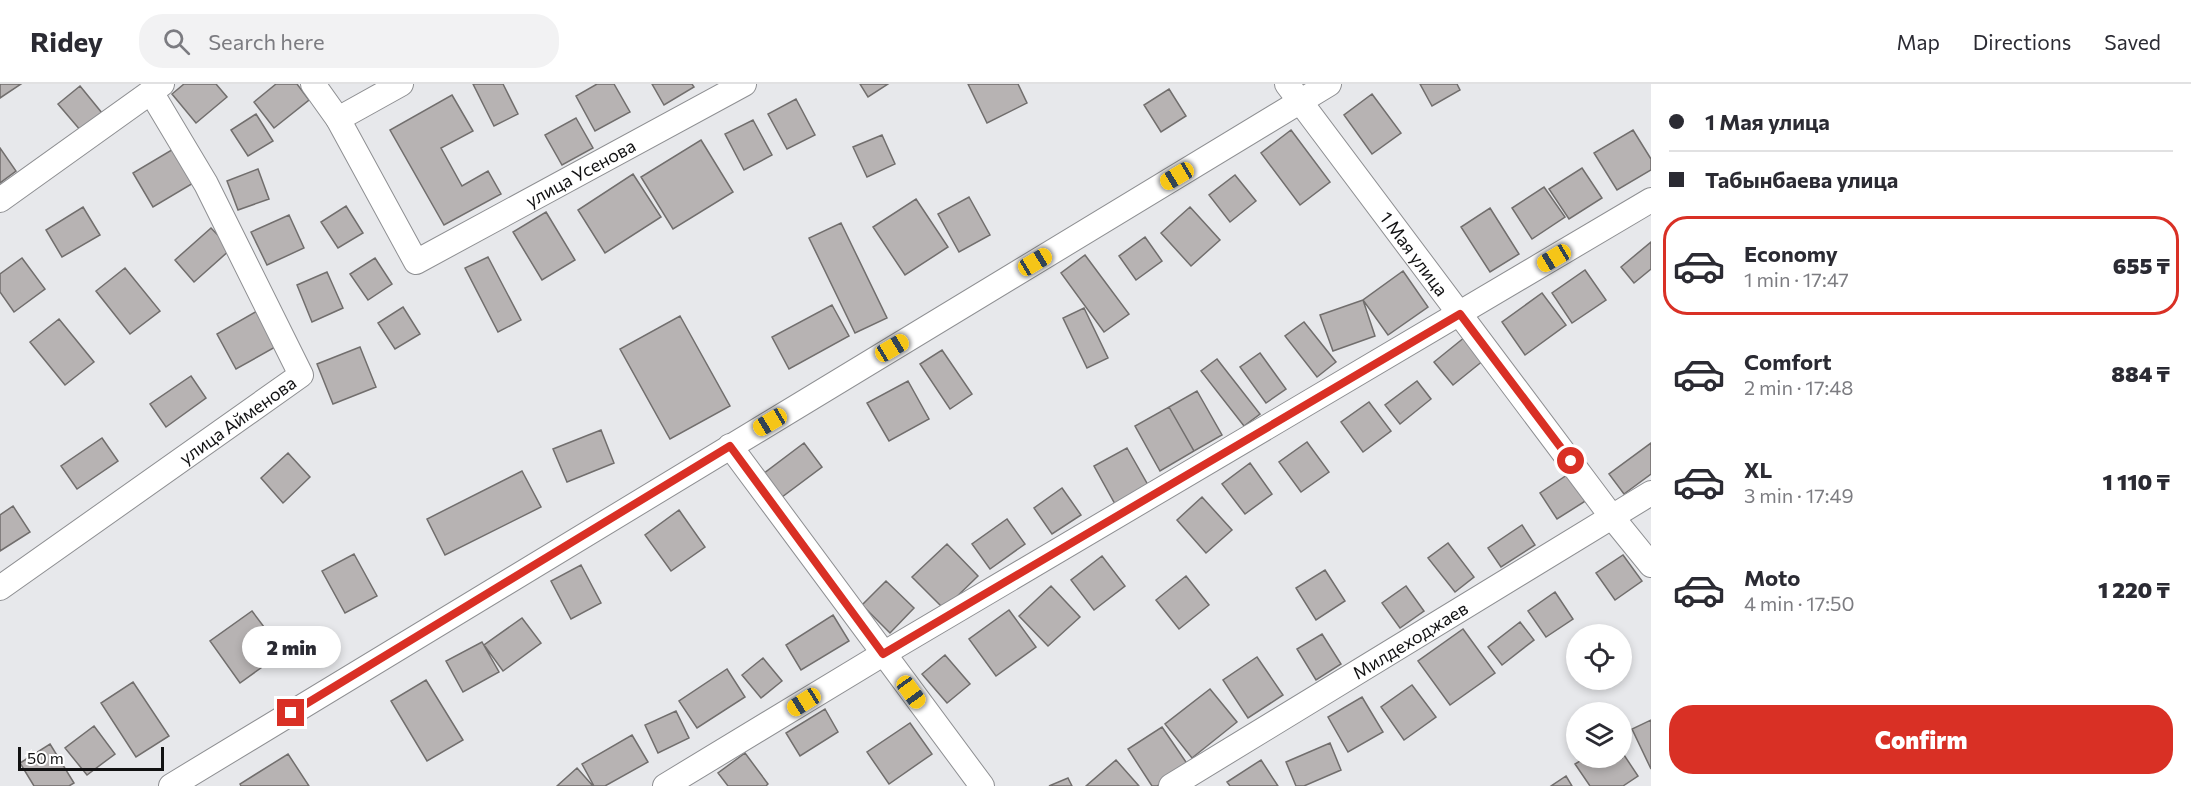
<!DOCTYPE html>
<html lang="en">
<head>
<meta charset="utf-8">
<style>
  body { margin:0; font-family:Commissioner,sans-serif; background:#f2f2f3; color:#2b2b33; height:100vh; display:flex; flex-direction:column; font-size:22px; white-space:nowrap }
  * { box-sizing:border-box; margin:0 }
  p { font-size:20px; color:#7c7c81 }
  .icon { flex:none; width:33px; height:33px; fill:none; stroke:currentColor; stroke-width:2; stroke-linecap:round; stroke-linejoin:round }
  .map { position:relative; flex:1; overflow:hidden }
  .drawer { display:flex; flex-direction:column; background:#fff; width:540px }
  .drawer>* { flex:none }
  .hud { display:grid; align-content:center; height:132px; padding:0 18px; background:#fff }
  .controls { position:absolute; left:1566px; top:540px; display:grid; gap:12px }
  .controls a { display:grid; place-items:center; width:66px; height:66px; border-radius:50%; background:#fff; box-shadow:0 3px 9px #0003; font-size:30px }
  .scale { position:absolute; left:18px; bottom:15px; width:146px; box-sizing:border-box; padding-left:6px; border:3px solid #111112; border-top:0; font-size:16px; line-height:21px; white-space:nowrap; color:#111112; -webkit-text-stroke:4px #fff; paint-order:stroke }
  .end { position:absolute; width:27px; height:27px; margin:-14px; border:8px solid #d93025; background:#fff; box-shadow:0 0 0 3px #fff }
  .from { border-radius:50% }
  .bubble { position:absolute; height:42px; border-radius:21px; background:#fff; box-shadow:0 3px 9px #0003; font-size:20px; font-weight:800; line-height:42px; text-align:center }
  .car { position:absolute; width:18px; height:36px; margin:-18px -9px; border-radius:8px; box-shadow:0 0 4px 2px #0007; background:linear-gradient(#f5c518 24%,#345 0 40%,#f5c518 0 76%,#345 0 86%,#f5c518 0) }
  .hud b { display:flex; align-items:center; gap:21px; height:57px; font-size:22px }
  .hud b+b { border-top:2px solid #e1e1e2 }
  .hud i { width:15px; height:15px; background:#2b2b33 }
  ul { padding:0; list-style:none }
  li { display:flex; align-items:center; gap:18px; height:99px; margin:0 12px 9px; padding:0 6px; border:3px solid transparent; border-radius:24px }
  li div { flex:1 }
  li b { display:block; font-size:22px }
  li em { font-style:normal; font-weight:800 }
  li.active { border-color:#d93025 }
  li>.icon { width:54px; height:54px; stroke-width:1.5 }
  .cta { display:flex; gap:12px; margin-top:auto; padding:12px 18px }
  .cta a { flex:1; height:69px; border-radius:24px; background:#d93025; color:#fff; font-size:24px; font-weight:800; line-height:69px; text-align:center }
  header { display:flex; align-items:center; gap:36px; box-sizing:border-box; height:84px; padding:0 30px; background:#fff; border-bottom:2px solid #e1e1e2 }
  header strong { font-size:28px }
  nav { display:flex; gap:33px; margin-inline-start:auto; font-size:21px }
  .search { width:420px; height:54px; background:#f2f2f3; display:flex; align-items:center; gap:15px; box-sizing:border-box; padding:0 21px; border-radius:24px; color:#7c7c81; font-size:22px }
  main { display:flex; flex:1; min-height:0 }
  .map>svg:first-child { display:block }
</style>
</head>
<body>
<header>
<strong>Ridey</strong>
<div class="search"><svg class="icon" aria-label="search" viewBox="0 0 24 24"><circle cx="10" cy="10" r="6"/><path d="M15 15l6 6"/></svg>Search here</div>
<nav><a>Map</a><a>Directions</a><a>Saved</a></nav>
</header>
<main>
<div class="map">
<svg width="1651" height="702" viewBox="0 0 1651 702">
  <rect width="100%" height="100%" fill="#e7e8eb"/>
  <!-- building -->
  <path fill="#b7b3b3" stroke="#716e6d" stroke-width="1.5" d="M0,0H21L0,14Z
    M184,0H216L227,13L196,39L172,10Z
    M276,0H297L309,16L274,44L254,18Z
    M473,0H503L518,30L494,42Z
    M597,0H614L630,28L595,47L576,12Z
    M652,0H692L694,3L664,21Z
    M860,0H888L868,13Z
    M968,0H1018L1027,19L987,39Z
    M1420,0H1457L1460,6L1432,22Z
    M80,2L102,29L81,47L58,20Z
    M1169,5L1186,32L1161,48L1144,21Z
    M1372,10L1401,49L1372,70L1344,31Z
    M452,11L473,47L441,64L462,102L488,87L501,110L444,141L390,46Z
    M796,15L815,51L787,65L768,30Z
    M256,30L273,57L248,72L231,46Z
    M576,34L593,64L562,81L545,51Z
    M753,36L772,71L744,86L725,50Z
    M1291,46L1330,98L1300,121L1261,69Z
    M1633,46L1651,75V86L1617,106L1594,69Z
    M882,51L895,80L867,93L853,63Z
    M701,56L733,108L673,145L641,93Z
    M0,64L16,87L0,99Z
    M175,64L195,98L153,123L133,89Z
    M1582,84L1602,114L1569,135L1549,105Z
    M258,85L269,115L238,126L227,97Z
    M633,90L661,133L605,169L578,126Z
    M1235,91L1256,117L1230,138L1209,111Z
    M1544,103L1565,133L1532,155L1512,124Z
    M969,113L990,151L959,168L938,130Z
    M916,115L948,163L905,191L873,143Z
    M346,122L363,149L338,164L321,138Z
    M83,123L100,151L62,173L46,146Z
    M1190,123L1220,156L1191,182L1161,149Z
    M1490,124L1519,170L1490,188L1461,143Z
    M546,128L575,176L542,196L513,148Z
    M289,131L304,164L267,181L251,148Z
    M841,139L887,234L855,249L809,154Z
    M211,144L231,165L194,198L175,176Z
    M1145,153L1162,177L1136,196L1119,172Z
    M1651,158V185L1634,199L1621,183Z
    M1085,171L1129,230L1104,248L1061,189Z
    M488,173L521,236L498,248L465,184Z
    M22,174L45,205L14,228L0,208V190Z
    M375,174L392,200L368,216L350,190Z
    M125,184L160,227L130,250L96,207Z
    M1585,186L1606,216L1572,239L1552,209Z
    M1403,187L1428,223L1388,251L1363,216Z
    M327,188L343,224L312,238L297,201Z
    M1542,209L1566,241L1525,271L1502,238Z
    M1363,216L1375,252L1333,267L1320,231Z
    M832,221L849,252L789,285L772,253Z
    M403,223L420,250L395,265L378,239Z
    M1084,224L1108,274L1087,284L1063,234Z
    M257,227L277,262L236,285L217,250Z
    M680,232L730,322L670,355L620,265Z
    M59,235L94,278L65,301L30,258Z
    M1304,238L1336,278L1317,293L1285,252Z
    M1465,253L1484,276L1453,301L1434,278Z
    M360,263L376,303L333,320L317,280Z
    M942,266L972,310L950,325L920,280Z
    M1260,269L1286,305L1266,319L1240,283Z
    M1217,275L1260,330L1244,342L1201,287Z
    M191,292L206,314L166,343L150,320Z
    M908,297L929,335L889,357L867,319Z
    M1417,297L1431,315L1400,340L1385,321Z
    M1197,307L1222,351L1194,367L1169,323Z
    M1369,318L1391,347L1363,368L1341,338Z
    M1169,323L1194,367L1160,387L1135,342Z
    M601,346L614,379L567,398L553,365Z
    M102,354L118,377L77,405L61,382Z
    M1307,358L1329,388L1301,408L1279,378Z
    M804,359L822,383L782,413L763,390Z
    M1651,359V390L1624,410L1609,390Z
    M1127,364L1148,401L1115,420L1094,382Z
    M288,369L310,393L283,419L261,394Z
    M1250,379L1272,410L1245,430L1222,400Z
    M522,387L541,423L445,471L427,435Z
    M1570,389L1587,416L1557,435L1540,409Z
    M1062,404L1081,431L1052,450L1034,424Z
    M1202,413L1232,446L1206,469L1177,436Z
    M13,422L30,448L0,467V431Z
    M679,426L705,463L671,487L645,451Z
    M1007,435L1025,460L990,485L972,460Z
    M1522,441L1535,461L1501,483L1488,464Z
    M1448,459L1474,493L1455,508L1428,474Z
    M947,460L978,492L944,525L912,493Z
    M354,470L377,512L345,529L322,487Z
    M1623,471L1642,497L1615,516L1596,489Z
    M1102,472L1125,502L1094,526L1071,496Z
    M581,481L601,519L571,535L551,497Z
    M1325,486L1345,517L1316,536L1296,504Z
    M1186,492L1209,521L1179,545L1156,516Z
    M886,497L914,524L890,549L862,521Z
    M1051,502L1080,533L1048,562L1019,532Z
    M1406,502L1424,527L1400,544L1382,519Z
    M1555,508L1573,535L1546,553L1528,527Z
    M1009,526L1036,563L996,592L969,555Z
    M252,527L283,568L240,599L210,557Z
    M833,531L849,557L801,586L786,561Z
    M522,534L541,559L503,587L484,561Z
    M1520,538L1534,556L1502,581L1488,563Z
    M1463,545L1495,589L1450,621L1418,577Z
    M1322,550L1341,580L1316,596L1297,565Z
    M482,558L499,588L463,608L446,577Z
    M945,571L970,600L947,619L922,590Z
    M1257,573L1283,611L1248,634L1223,596Z
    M763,574L782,597L761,614L742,591Z
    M727,585L745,613L697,644L679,617Z
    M426,596L463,656L427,677L391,617Z
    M133,598L169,652L136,673L101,619Z
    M1412,601L1436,633L1404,656L1381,623Z
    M1210,605L1237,638L1192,674L1165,640Z
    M1362,613L1383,648L1348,668L1328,633Z
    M825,625L838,648L800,672L786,649Z
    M676,627L689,654L658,669L645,641Z
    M1651,636V685L1632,645Z
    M910,639L932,670L889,700L867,668Z
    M94,642L115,670L87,691L65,664Z
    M1162,643L1188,681L1157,702H1152L1128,665Z
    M632,651L648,678L605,702H594L582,680Z
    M1330,659L1341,686L1304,702H1296L1286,678Z
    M50,660L74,699L69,702H34L20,679Z
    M1622,668L1638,692L1623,702H1590L1575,680L1585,674H1622Z
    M745,669L768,700L766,702H728L718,689Z
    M288,670L309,702H241L240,700Z
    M1116,676L1139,702H1086Z
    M1261,676L1278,702H1230L1227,698Z
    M577,684L593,702H557Z
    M1566,692L1572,702H1551Z
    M1068,694L1072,702H1049Z"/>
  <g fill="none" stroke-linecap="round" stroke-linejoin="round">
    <defs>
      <g id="minor">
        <path id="s1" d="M313,0L338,35L416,178L744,0"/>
        <path id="s2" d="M1287,0L1612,433L1651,481"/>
        <path d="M338,35L401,0"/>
        <path d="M0,116L162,0"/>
        <path d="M730,362L982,702"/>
        <path id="s3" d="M0,504L301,291L206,100L151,8"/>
        <path d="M171,702L1329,0"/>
        <path d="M665,702L883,570L1651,116"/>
        <path id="s4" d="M1171,702L1651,409"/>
      </g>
    </defs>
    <!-- minor casing -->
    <use href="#minor" stroke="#8e8f92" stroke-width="26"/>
    <!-- minor -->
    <use href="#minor" stroke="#fff" stroke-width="24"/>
  </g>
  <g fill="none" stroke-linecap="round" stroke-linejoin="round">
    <!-- route -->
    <path stroke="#d93025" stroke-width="8" d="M291,629L730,362L883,570L1460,230L1571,377"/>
  </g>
  <g text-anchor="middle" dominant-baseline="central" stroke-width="6" stroke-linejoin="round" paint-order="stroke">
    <!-- street labels -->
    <g font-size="18" fill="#111112" stroke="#fff">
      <text stroke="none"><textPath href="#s1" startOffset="393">улица Усенова</textPath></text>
      <text stroke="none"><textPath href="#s2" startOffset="212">1 Мая улица</textPath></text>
      <text stroke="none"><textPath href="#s3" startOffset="291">улица Айменова</textPath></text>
      <text stroke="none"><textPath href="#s4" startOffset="280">Милдеходжаев</textPath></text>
    </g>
  </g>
</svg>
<div class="controls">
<a><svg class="icon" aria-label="locate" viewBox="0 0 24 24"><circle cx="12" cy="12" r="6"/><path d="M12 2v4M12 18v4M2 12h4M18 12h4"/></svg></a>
<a><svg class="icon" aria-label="layers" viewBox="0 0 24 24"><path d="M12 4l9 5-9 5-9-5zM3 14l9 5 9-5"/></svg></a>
</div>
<div class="scale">50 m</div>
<i class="end from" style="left:1571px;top:377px"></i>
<i class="end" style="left:291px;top:629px"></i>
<div class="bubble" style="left:242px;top:542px;width:99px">2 min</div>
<i class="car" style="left:1177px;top:92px;rotate:239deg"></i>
<i class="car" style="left:1554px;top:174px;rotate:239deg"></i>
<i class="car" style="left:1035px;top:178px;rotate:59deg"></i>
<i class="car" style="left:892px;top:264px;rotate:59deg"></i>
<i class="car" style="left:770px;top:338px;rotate:239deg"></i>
<i class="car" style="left:911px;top:608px;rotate:144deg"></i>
<i class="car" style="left:804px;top:618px;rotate:238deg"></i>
</div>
<section class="drawer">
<div class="hud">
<b><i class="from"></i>1 Мая улица</b>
<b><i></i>Табынбаева улица</b>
</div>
<ul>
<li class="active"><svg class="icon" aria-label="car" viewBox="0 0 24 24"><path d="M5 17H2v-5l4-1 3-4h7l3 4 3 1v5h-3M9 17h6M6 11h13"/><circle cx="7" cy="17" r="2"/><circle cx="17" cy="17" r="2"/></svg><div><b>Economy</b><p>1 min · 17:47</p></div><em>655 ₸</em></li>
<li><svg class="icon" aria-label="car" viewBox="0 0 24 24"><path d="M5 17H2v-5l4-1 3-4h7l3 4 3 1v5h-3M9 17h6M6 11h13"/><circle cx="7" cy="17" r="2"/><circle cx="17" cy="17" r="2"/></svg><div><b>Comfort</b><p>2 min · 17:48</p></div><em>884 ₸</em></li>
<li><svg class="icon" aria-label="car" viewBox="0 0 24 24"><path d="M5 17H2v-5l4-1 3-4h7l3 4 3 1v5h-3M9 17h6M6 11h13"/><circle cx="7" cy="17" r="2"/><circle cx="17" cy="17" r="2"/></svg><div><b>XL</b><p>3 min · 17:49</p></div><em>1 110 ₸</em></li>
<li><svg class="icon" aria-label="car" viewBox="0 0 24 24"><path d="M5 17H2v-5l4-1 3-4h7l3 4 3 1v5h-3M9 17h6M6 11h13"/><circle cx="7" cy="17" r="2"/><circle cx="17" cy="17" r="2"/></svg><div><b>Moto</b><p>4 min · 17:50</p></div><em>1 220 ₸</em></li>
</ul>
<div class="cta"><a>Confirm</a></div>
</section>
</main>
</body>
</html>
